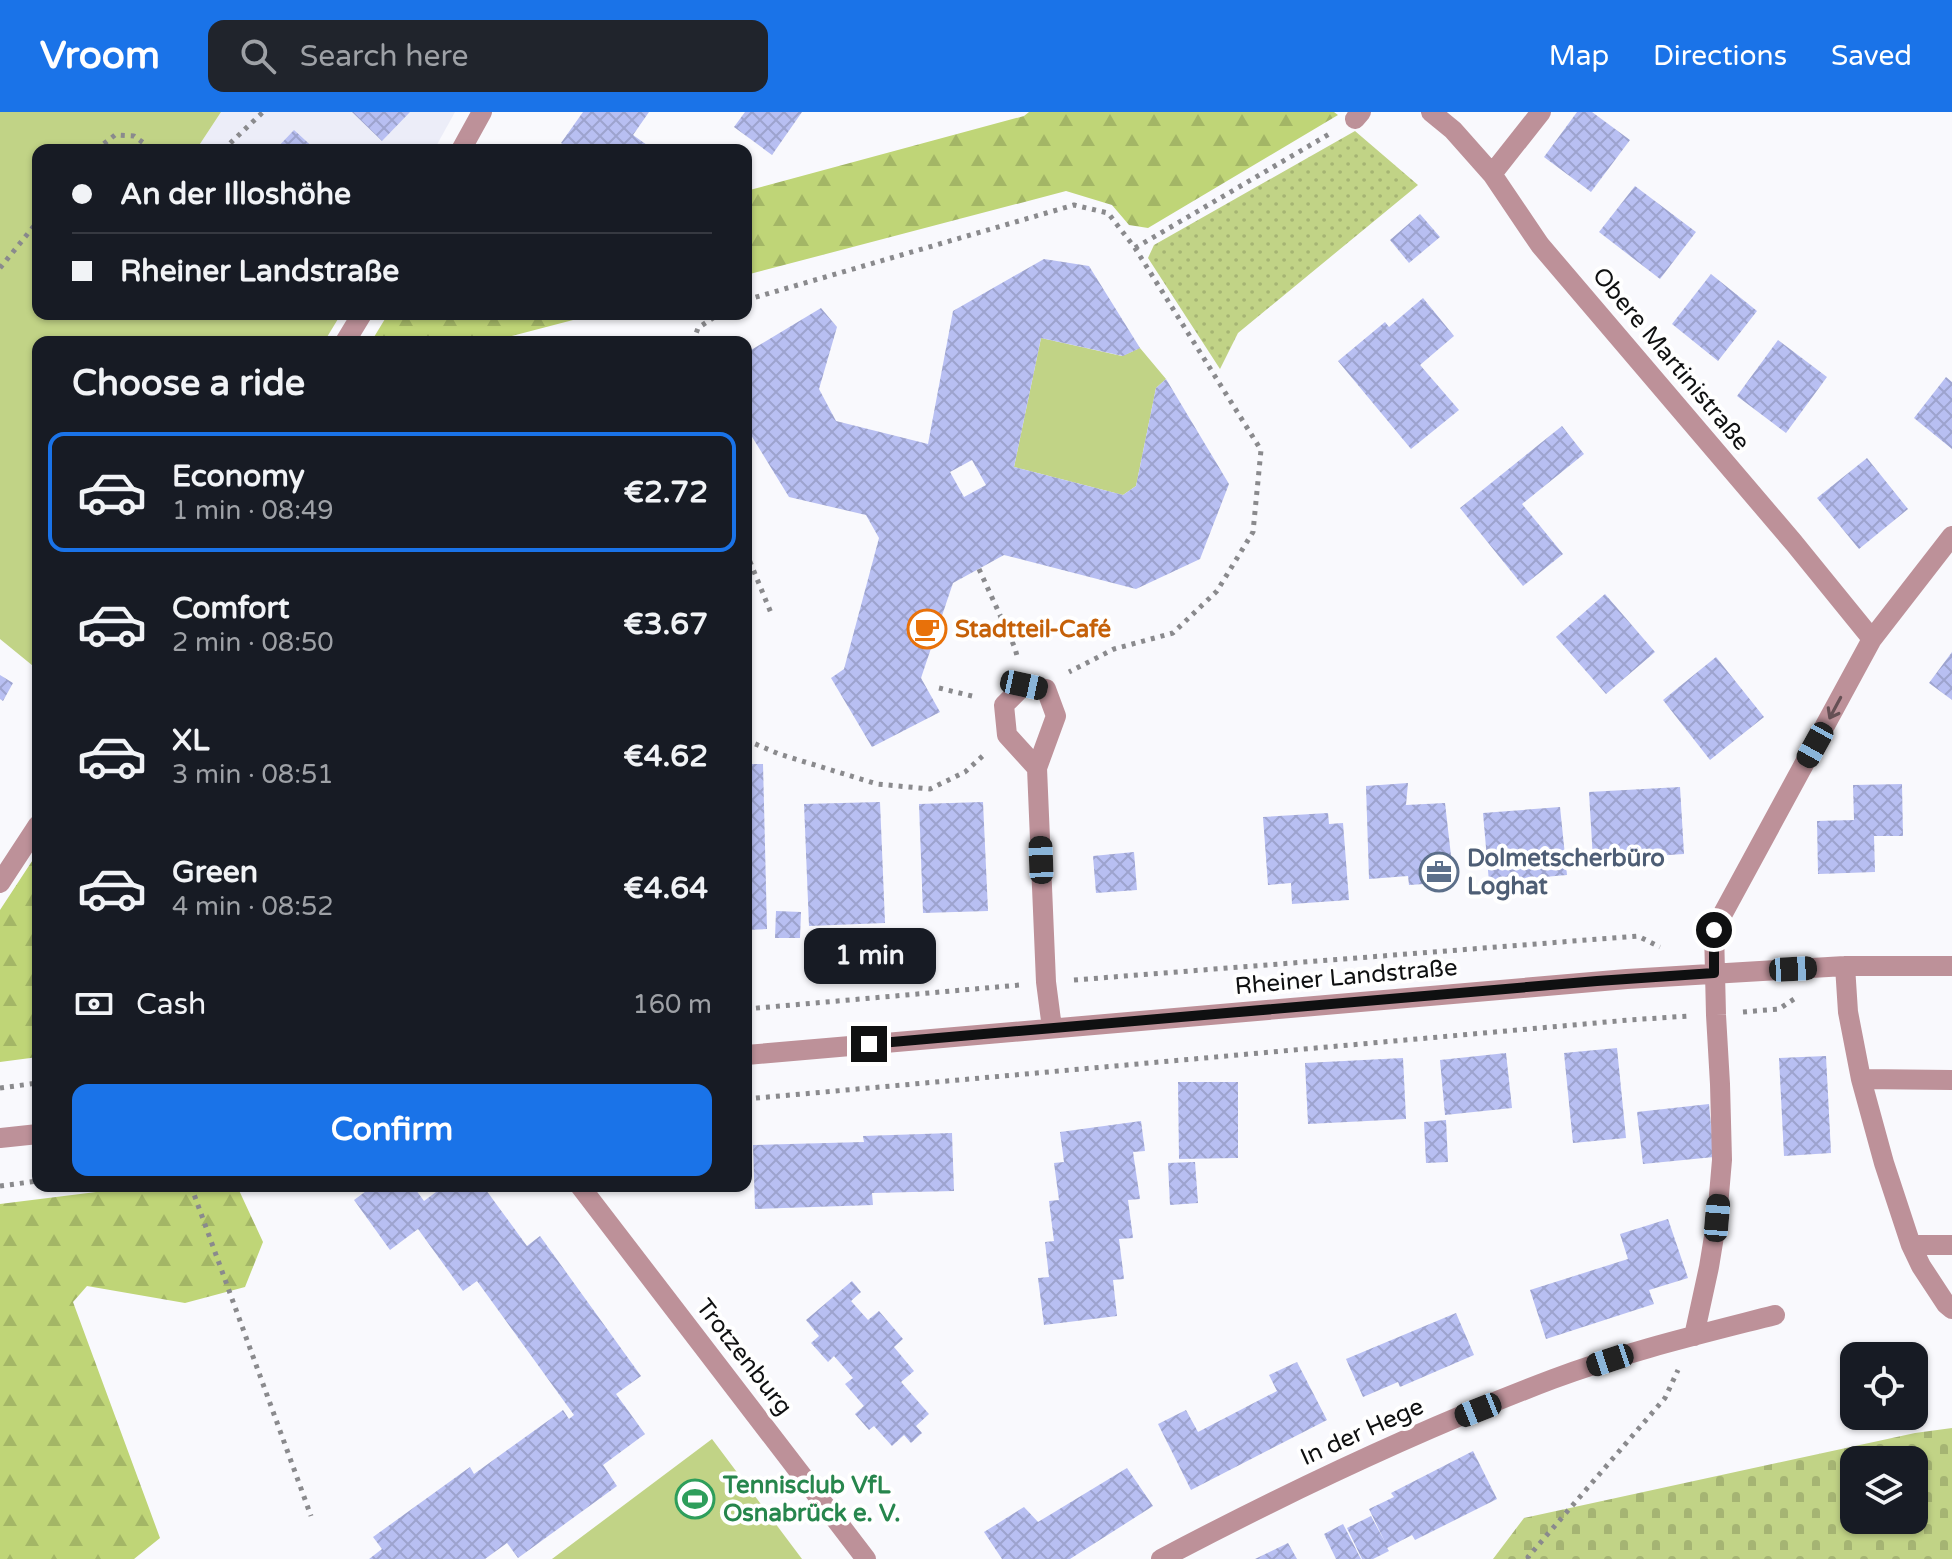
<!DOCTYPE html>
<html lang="en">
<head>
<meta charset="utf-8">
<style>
  body { margin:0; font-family:"Varela Round",sans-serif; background:#20242c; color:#f1f3f6; height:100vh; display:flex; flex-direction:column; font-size:30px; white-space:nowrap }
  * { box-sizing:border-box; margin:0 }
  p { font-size:26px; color:#9ea1a6 }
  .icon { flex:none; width:44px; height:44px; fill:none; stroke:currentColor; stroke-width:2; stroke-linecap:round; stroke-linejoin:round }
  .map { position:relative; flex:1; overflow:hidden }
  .sheet { position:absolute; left:32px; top:224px; width:720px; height:856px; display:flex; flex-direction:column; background:#171b24; border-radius:16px; box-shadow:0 2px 6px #0004 }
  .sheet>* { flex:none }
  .top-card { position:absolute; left:32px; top:32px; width:720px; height:176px; border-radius:16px; box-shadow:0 2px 6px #0004; display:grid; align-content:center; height:176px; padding:0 40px; background:#171b24 }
  .controls { position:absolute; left:1840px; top:1230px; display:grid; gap:16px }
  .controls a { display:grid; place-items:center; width:88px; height:88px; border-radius:16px; background:#171b24; box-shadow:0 2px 6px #0004; font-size:40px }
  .end { position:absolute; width:36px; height:36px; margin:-18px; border:10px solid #0f1011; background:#fff; box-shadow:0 0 0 4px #fff }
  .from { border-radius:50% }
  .bubble { position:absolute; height:56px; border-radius:16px; background:#171b24; box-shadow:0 2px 6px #0004; font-size:26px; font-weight:700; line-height:56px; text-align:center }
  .car { position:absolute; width:24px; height:48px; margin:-24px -12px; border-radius:10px; box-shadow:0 0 6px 2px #0007; background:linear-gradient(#222 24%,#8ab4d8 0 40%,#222 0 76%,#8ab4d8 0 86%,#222 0) }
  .top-card b { display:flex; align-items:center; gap:28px; height:76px; font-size:30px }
  .top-card b+b { border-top:2px solid #363941 }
  .top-card i { width:20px; height:20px; background:#f1f3f6 }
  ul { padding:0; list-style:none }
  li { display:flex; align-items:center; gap:24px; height:120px; margin:0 16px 12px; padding:0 24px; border:4px solid transparent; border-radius:16px }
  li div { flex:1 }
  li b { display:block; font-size:30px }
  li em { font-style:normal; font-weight:700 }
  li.selected { border-color:#1a73e8 }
  li>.icon { width:72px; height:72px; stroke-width:1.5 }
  h2 { padding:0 40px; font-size:36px; line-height:96px }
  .pay { display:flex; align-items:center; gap:20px; height:88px; padding:0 40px; font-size:30px }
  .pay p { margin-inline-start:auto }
  .cta { display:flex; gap:16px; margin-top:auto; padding:16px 40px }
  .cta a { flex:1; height:92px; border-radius:16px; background:#1a73e8; color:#fff; font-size:32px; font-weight:700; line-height:92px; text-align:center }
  header { display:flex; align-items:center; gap:48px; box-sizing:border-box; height:112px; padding:0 40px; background:#1a73e8; color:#fff }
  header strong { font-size:38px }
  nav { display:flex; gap:44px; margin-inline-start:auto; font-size:28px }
  .search { width:560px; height:72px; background:#20242c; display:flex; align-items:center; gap:20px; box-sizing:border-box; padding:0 28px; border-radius:16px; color:#9ea1a6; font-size:30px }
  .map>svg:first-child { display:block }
</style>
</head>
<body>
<header>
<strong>Vroom</strong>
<div class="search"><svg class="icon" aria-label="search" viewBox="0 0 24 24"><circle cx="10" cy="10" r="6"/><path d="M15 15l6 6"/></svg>Search here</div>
<nav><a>Map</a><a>Directions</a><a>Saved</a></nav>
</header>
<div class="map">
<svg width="1952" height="1447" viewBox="0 0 1952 1447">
  <defs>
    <pattern id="grass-dots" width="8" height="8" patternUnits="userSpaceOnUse" patternTransform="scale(2)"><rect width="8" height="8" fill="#c1d386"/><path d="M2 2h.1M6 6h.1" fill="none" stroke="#a5b473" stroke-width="1.8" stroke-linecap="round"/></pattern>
    <pattern id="forest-firs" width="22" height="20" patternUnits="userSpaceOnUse" patternTransform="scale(2)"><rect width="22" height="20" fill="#bfd577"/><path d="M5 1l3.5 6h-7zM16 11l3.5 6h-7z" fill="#a3b666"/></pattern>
    <pattern id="cemetery-stones" width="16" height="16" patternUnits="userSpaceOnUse" patternTransform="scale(2)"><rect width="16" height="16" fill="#c1d386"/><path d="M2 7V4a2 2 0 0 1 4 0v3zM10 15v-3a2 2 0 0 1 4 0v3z" fill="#a5b473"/></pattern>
    <pattern id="building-cross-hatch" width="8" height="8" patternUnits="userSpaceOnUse" patternTransform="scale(2)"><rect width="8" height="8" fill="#b8bff2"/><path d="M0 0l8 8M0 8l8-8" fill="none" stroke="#9da3ce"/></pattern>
  </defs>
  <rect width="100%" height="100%" fill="#f9f9fd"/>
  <!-- built -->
  <path fill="#ecedf8" d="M221,0H455L434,38H196Z"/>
  <!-- grass -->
  <path fill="url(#grass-dots)" d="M1355,19L1418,73L1238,221L1220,257L1148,146L1154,133Z"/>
  <!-- forest -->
  <path fill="url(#forest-firs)" d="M1029,0H1334L1338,3L1148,116L1129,113L1112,93L1066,79L746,163V79L1024,4Z
    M388,202H596L489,230H371Z
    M38,740V945L0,950V798Z
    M144,1074H237L263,1130L245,1175L185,1191L87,1174L73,1190L160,1426L134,1447H0V1092Z"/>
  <!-- cemetery -->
  <path fill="url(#cemetery-stones)" fill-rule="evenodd" d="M1952,1316V1447H1493L1524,1406L1915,1321ZM1854,1348H1914V1408H1854Z"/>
  <!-- garden -->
  <path fill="#c1d386" d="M0,0H221L196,38H38V202H341L324,230H38V558L0,527Z
    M1041,226L1122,244L1140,236L1166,267L1156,276L1136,374L1123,383L1014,355Z
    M712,1327L802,1447H552Z"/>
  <!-- building -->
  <path fill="url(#building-cross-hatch)" fill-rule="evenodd" d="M352,0H410L382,29Z
    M583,0H649L633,23L654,38H572L561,31Z
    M745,0H802L772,43L734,15Z
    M1577,0H1592L1630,28L1591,80L1544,45Z
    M294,18L316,38H275Z
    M1635,74L1696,120L1660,167L1599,120Z
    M1420,102L1440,125L1409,151L1390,128Z
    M1044,147L1089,154L1140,236L1123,244L1041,226L1014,355L1123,383L1136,374L1156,276L1166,267L1229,372L1200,447L1136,477L1004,443L953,471L921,566L940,600L872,635L831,566L844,557L879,426L866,403L789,385L746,315V241L821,196L837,215L819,277L836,309L928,332L953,199ZM972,348L986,373L964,385L950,360Z
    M1711,162L1757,199L1718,249L1672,212Z
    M1423,186L1454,224L1420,253L1459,298L1411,337L1338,249L1385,210L1389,215Z
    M1778,228L1827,265L1786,321L1737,284Z
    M1946,265L1952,270V337L1914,306Z
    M1562,314L1584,342L1522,392L1563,442L1523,474L1460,396Z
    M1867,346L1908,397L1859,437L1817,386Z
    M1605,482L1655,540L1606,582L1556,525Z
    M1952,540V588L1929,571Z
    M1716,545L1764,605L1710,648L1663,588Z
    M0,563L13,571L3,589L0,587Z
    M746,652H763L767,817L746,818Z
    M1408,671L1406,693L1445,691L1454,770L1409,773L1408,764L1369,767L1366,674Z
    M1902,672L1903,724H1874L1875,760L1818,762L1817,709L1854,708L1853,673Z
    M1680,675L1684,742L1593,748L1589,680Z
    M880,690L885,811L809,814L804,692Z
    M983,690L988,799L923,801L919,692Z
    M1560,695L1567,763L1489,770L1483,701Z
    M1328,701L1329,712L1343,711L1349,788L1292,792L1291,771L1268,773L1263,705Z
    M1134,740L1137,778L1096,781L1093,744Z
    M776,799L801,800L800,826H775Z
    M1617,936L1626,1026L1573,1031L1564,941Z
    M1506,941L1512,996L1445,1003L1440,948Z
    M1826,944L1831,1041L1784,1044L1779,946Z
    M1403,946L1406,1007L1308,1012L1305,951Z
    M1178,970H1238V1046L1179,1047Z
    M1709,992L1714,1045L1643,1052L1637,1000Z
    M1446,1008L1448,1050L1426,1051L1424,1010Z
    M1141,1009L1145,1039L1133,1040L1140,1087L1128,1088L1133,1126L1119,1127L1124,1167L1113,1168L1117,1204L1044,1213L1038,1166L1049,1165L1045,1130L1054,1129L1049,1089L1059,1088L1054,1051L1064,1050L1060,1020Z
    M952,1021L954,1079L872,1081L873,1093L755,1097L753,1033L864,1030L863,1024Z
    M1195,1050L1198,1091L1170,1093L1168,1051Z
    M373,1074H413L424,1089L444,1074H483L527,1134L540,1124L641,1264L616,1282L645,1322L603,1353L617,1374L518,1446L507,1431L485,1447H369L382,1437L373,1425L470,1355L474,1362L563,1298L569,1307L574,1303L477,1169L463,1179L418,1117L390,1138L354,1088Z
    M1668,1107L1688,1166L1649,1178L1654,1192L1546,1227L1530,1178L1628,1147L1620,1122Z
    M852,1169L861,1180L851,1189L868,1208L879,1199L903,1227L894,1235L914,1259L901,1270L929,1302L916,1314L922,1321L911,1331L904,1323L892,1334L874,1314L869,1318L855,1302L864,1294L845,1272L853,1266L834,1244L828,1250L811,1231L819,1224L806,1208Z
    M1456,1201L1474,1243L1400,1275L1398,1270L1363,1285L1346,1247Z
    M1297,1250L1327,1308L1191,1378L1158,1312L1186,1298L1198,1320L1277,1279L1269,1263Z
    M1473,1339L1497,1387L1415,1428L1412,1423L1387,1436L1389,1439L1373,1447H1362L1347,1416L1371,1404L1385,1430L1369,1397L1394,1385L1391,1381Z
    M1127,1356L1153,1394L1070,1447H1002L984,1420L1024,1395L1038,1410Z
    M1343,1412L1361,1447H1336L1324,1422Z
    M1288,1431L1297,1447H1255Z"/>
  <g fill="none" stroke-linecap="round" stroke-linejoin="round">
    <!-- path -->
    <path stroke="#8a8a8d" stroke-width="5" stroke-dasharray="4 6" stroke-linecap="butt" d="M96,38L115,23L134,24L153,38
      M223,38L263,0
      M1135,136L1331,21
      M0,156L38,109
      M746,188L1074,93L1108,101L1135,136L1261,338L1253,420L1217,479L1173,521L1114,537L1069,560
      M693,230L698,216L719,202
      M746,440L771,501
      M979,457L1015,536L1018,548
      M939,576L976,585
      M746,628L779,642L877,672L930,677L965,660L986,641
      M1074,868L1638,824L1660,835
      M746,897L1020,873
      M1743,900L1779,897L1794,887
      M0,976L38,971
      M746,987L1629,908L1689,904
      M0,1074L38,1069
      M191,1074L311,1404
      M1529,1447L1528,1445L1665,1286L1678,1258"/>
    <!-- minor -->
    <path stroke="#bd9199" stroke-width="20" d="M1431,0L1453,18L1492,62L1540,133L1794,431L1872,527
      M1355,7L1361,0
      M461,38L482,0
      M1492,62L1541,0
      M345,230L362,202
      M1037,656L1007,623L1004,593L1024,573L1046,577L1056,604L1037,656L1046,870L1052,916
      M0,771L38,713
      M1845,854L1848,900L1861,967L1884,1051L1911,1133L1921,1154L1946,1192L1952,1197
      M746,943L1627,867L1845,854H1952
      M1861,967L1952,968
      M0,1026L38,1022
      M580,1074L866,1447
      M1911,1133H1952
      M1694,1224L1709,1155L1717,1106L1722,1048L1720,972L1716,903L1714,818L1872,527L1952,424
      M1161,1447C1288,1380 1418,1318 1553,1267C1625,1240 1701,1222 1775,1203"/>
  </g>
  <!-- one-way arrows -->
  <defs><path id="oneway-shaft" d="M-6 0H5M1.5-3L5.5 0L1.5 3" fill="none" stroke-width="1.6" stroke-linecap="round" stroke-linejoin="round" transform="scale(2)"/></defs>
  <use stroke="#665055" href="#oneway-shaft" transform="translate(1835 596) rotate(118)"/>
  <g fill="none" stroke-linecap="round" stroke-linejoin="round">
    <!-- route -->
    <path stroke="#0f1011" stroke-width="10" d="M869,932L1597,869L1714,861V818"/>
  </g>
  <!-- icons -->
  <defs>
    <symbol id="cafe-ring" viewBox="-11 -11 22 22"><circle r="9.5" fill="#fff" stroke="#e8710a" stroke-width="1.5"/><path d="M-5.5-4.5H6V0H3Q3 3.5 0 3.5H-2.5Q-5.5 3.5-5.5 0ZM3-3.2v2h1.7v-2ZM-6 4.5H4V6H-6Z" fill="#e8710a"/></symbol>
    <symbol id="office-ring" viewBox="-11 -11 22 22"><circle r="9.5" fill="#fff" stroke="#5c6f8a" stroke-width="1.5"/><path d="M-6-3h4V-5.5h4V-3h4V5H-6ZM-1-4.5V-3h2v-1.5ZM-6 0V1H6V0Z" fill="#5c6f8a"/></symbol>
    <symbol id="stadium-ring" viewBox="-11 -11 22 22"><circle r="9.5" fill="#fff" stroke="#2e9e5b" stroke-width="1.5"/><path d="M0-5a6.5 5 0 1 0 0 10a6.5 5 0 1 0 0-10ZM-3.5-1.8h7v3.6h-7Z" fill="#2e9e5b"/></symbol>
  </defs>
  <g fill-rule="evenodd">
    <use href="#cafe-ring" x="905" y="495" width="44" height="44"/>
    <use href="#office-ring" x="1417" y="738" width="44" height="44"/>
    <use href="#stadium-ring" x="673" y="1365" width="44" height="44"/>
  </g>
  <g text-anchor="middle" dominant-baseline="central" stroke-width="8" stroke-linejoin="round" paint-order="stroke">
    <!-- street labels -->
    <g font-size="24" fill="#0f1011" stroke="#fff">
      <text transform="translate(1671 247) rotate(50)">Obere Martinistraße</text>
      <text transform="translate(1346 865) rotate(-5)">Rheiner Landstraße</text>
      <text transform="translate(744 1245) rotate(52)">Trotzenburg</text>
      <text transform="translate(1362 1320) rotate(-24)">In der Hege</text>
    </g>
    <!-- food labels -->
    <g font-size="24" font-weight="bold" fill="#c56008" stroke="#fff" text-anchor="start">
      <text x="955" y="517">Stadtteil-Café</text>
    </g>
    <!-- service labels -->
    <g font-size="24" font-weight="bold" fill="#4e5e75" stroke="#fff" text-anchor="start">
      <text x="1467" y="746">Dolmetscherbüro<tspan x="1467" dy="28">Loghat</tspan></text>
    </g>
    <!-- leisure labels -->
    <g font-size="24" font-weight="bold" fill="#27864d" stroke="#fff" text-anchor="start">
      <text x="723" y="1373">Tennisclub VfL<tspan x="723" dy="28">Osnabrück e. V.</tspan></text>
    </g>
  </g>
</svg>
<div class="controls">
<a><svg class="icon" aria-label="locate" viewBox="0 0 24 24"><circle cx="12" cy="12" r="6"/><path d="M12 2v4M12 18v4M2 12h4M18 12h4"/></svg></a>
<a><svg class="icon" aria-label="layers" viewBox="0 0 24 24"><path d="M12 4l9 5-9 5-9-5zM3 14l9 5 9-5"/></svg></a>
</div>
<i class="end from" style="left:1714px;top:818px"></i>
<i class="end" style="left:869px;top:932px"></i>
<div class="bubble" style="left:804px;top:816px;width:132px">1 min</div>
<i class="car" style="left:1024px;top:573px;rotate:102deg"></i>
<i class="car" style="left:1815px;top:633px;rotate:209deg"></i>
<i class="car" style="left:1041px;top:748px;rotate:358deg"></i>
<i class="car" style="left:1793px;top:857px;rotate:87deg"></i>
<i class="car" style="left:1717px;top:1106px;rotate:5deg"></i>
<i class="car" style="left:1610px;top:1248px;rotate:252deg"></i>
<i class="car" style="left:1478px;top:1298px;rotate:248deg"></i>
<div class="top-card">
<b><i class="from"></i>An der Illoshöhe</b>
<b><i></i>Rheiner Landstraße</b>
</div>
<section class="sheet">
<h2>Choose a ride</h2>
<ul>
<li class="selected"><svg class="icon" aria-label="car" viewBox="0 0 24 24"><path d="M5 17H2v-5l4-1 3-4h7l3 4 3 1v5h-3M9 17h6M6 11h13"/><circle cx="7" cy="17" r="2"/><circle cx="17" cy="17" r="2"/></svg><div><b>Economy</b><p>1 min · 08:49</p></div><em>€2.72</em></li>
<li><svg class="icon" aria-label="car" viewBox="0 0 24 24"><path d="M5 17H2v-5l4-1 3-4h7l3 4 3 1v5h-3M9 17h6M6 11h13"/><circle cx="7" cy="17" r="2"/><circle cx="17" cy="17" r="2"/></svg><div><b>Comfort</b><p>2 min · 08:50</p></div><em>€3.67</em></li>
<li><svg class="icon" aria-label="car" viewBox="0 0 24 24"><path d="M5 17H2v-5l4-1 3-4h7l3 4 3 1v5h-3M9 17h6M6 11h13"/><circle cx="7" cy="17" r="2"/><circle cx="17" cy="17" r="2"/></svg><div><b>XL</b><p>3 min · 08:51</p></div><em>€4.62</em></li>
<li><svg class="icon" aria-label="car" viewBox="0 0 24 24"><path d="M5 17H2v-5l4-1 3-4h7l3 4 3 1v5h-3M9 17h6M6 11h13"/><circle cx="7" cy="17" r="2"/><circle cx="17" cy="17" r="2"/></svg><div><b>Green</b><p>4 min · 08:52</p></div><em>€4.64</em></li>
</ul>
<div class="pay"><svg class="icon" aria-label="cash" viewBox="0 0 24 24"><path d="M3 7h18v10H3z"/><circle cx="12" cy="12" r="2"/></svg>Cash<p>160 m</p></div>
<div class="cta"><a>Confirm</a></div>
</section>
</div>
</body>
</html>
